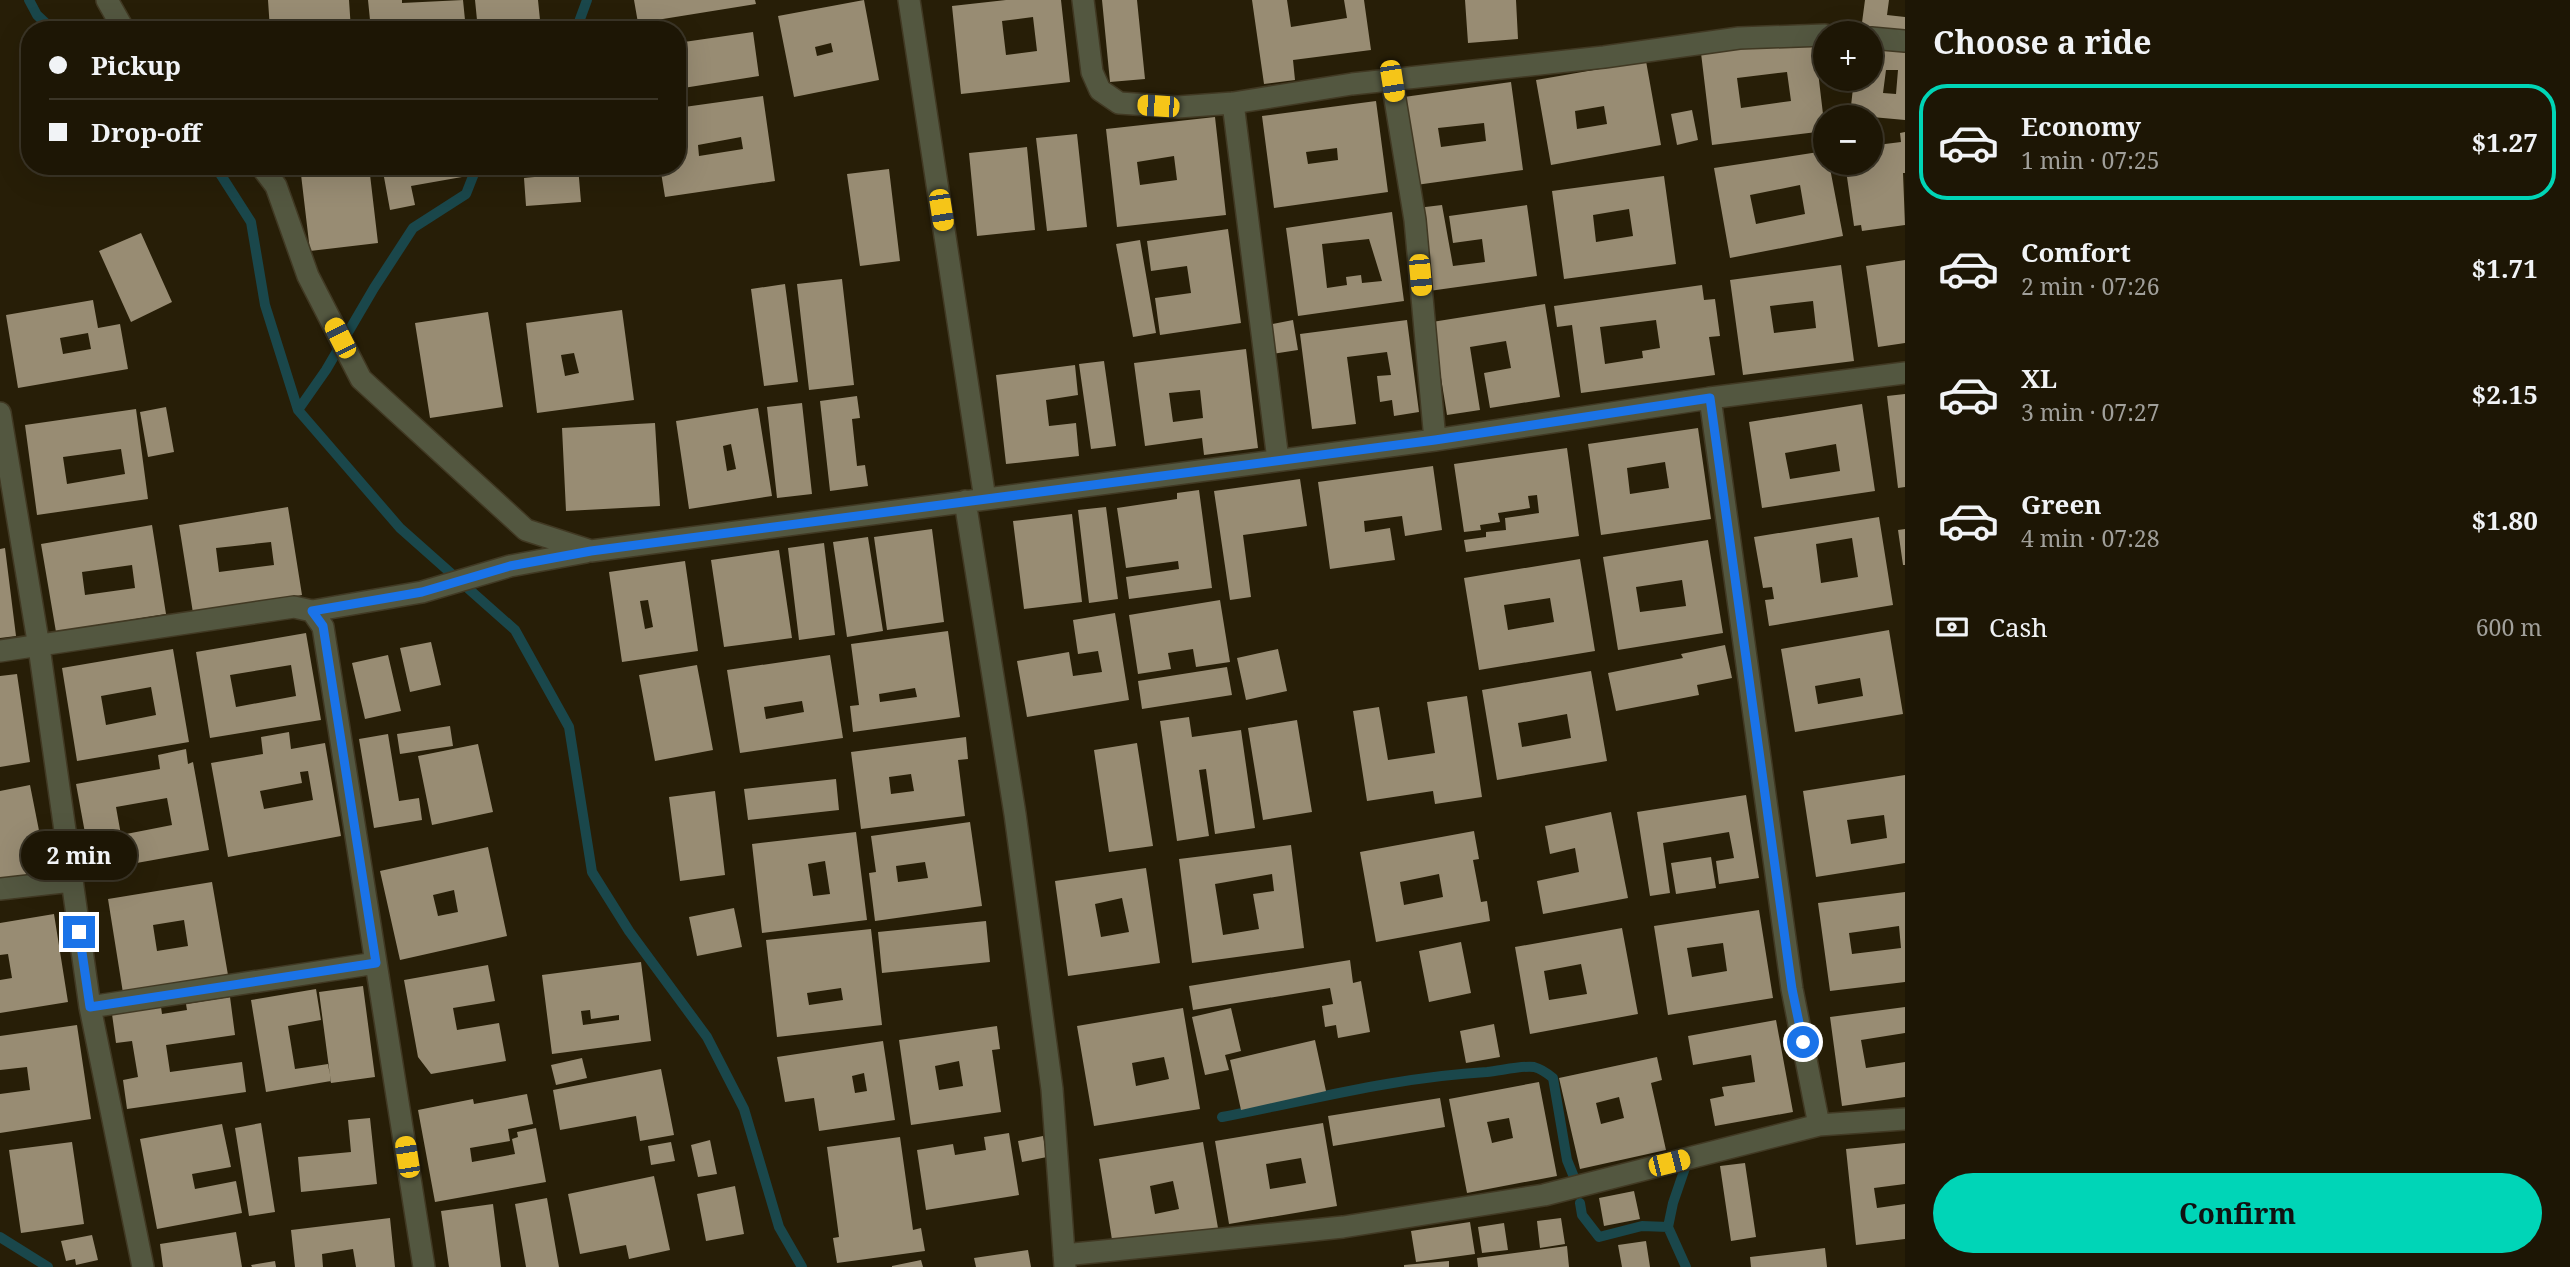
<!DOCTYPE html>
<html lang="en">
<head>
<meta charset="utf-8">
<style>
  body { margin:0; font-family:"Noto Serif",serif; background:#2a2313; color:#f1f3f6; height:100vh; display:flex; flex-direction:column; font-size:26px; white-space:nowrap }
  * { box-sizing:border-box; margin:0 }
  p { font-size:23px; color:#a09f9a }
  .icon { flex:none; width:38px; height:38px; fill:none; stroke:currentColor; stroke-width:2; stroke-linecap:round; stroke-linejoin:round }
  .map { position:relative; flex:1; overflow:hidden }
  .side { display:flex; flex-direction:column; background:#1d1605; width:665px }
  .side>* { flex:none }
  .guide { position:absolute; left:21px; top:21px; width:665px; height:154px; border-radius:28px; box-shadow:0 7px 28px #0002,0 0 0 2px #3b3527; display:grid; align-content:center; height:154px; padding:0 28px; background:#1d1605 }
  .buttons { position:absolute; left:1813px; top:21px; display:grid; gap:14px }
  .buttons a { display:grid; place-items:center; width:70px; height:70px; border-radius:50%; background:#1d1605; box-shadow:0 7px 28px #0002,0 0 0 2px #3b3527; font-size:35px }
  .end { position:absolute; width:32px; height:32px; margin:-16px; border:9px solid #1a73e8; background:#fff; box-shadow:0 0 0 4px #fff }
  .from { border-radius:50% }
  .bubble { position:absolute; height:49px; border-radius:24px; background:#1d1605; box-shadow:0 7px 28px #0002,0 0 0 2px #3b3527; font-size:23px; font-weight:700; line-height:49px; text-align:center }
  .car { position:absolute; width:21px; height:42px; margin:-21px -10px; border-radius:9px; box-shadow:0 0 5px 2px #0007; background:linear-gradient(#f5c518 24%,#345 0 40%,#f5c518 0 76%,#345 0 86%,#f5c518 0) }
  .guide b { display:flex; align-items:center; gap:24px; height:66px; font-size:26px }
  .guide b+b { border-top:2px solid #3b3527 }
  .guide i { width:18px; height:18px; background:#f1f3f6 }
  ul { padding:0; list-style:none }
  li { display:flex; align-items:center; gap:21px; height:116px; margin:0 14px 10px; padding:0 14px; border:4px solid transparent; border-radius:28px }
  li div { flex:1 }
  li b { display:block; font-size:26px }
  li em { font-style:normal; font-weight:700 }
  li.active { border-color:#00d5b7 }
  li>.icon { width:63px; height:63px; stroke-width:1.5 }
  h2 { padding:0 28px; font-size:32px; line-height:84px }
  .pay { display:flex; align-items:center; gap:18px; height:77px; padding:0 28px; font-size:26px }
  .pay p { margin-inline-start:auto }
  .cta { display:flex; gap:14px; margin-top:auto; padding:14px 28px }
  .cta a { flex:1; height:80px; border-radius:42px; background:#00d5b7; color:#111; font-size:28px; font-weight:700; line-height:80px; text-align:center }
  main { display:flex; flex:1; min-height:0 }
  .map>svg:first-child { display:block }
</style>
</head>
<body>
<main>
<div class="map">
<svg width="1905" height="1267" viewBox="0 0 1905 1267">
  <rect width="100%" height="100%" fill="#271e07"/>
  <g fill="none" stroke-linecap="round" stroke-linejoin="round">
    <!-- stream -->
    <path stroke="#1a474b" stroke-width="10" d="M29,0L37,15L53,30
      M576,30L587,0
      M211,166L219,172L251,222L265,305L298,410L400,528L515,630L569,727L592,872L629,931L707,1037L744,1109L779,1227L802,1267
      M298,410L326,370L374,288L413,228L466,194L477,166
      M1222,1117C1310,1100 1397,1077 1487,1072C1499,1071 1524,1065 1534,1067C1542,1069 1547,1073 1553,1078L1567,1160L1576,1182
      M1685,1168L1673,1203L1668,1227L1686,1267
      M1580,1203L1582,1215L1599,1237L1642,1226L1668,1227
      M0,1237L48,1267"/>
  </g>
  <!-- building -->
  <path fill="#988c73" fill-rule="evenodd" d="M268,0H349L351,30H270Z
    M368,0H402V3L463,0L466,30H371Z
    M475,0H538L541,30H478Z
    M634,0H755L756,4L638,23Z
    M864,0L879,80L794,97L778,16ZM831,43L833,52L817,56L815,47Z
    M1006,0H1061L1070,82L961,94L952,6ZM1033,17L1037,51L1006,55L1002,21Z
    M1102,0H1137L1145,79L1110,82Z
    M1252,0H1287L1291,27L1347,18L1344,0H1364L1371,50L1293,60L1295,80L1264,84Z
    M1465,0H1516L1518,39L1468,43Z
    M1865,0H1889L1887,15L1905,17V35L1861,30Z
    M753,32L759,76L677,89V43Z
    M1814,38L1825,131L1712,145L1701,53ZM1787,72L1791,101L1741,108L1737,78Z
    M1871,42L1905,45V120L1850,115L1854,79H1871ZM1886,70H1898L1896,94L1883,93Z
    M1646,61L1661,145L1551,165L1536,80ZM1604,106L1607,124L1577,129L1575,111Z
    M1511,82L1523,170L1416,185L1404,97ZM1484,123L1486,141L1441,147L1438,128Z
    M763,96L775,181L665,197L660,166H677V108ZM741,137L743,149L699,156L698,145Z
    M1376,101L1388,192L1274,208L1262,116ZM1337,148L1338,160L1308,164L1306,152Z
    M1692,110L1698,140L1677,145L1671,114Z
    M1215,117L1226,215L1117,227L1106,129ZM1174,156L1177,180L1140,185L1137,162Z
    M1905,132V173H1903L1905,225L1862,231L1861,225L1854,226L1845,163H1871V137L1876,136L1877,145L1901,142L1900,133Z
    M1077,134L1087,227L1047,231L1036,138Z
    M1027,147L1035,230L977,236L969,153Z
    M1825,151V163H1829L1843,236L1730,258L1714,168ZM1800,185L1805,214L1756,224L1750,195Z
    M300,166H369L378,243L310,251Z
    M382,166H460L462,177L411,186L415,205L390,210Z
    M545,166H578L581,202L526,206L524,178L545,176Z
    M889,169L900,261L860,266L847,174Z
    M1664,176L1676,264L1564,279L1552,191ZM1629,209L1633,236L1596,242L1593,215Z
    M1442,205L1453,266L1485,262L1482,239L1453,243L1449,216L1527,205L1537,276L1429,291L1417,208Z
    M1392,212L1404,301L1298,316L1286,228ZM1369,239L1382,281L1362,283L1361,275L1346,277L1347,285L1327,288L1322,244Z
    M1228,229L1241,323L1160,335L1155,298L1191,293L1187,266L1151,271L1147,241Z
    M141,233L172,302L131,322L99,251Z
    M1140,240L1156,333L1133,337L1116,244Z
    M1905,260V343L1878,347L1866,266Z
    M1841,265L1854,361L1743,375L1730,280ZM1813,301L1816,328L1774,333L1770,306Z
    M842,279L854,385L809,390L797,284Z
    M785,284L798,382L764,386L751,289Z
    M1702,285L1704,300L1715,299L1720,336L1709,337L1715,375L1581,393L1572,325L1557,327L1554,306ZM1656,320L1660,348L1642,351L1643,358L1605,364L1600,327Z
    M93,300L98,328L120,324L128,369L18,388L6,315ZM88,333L91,349L63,354L60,338Z
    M1545,304L1560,397L1490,408L1484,373L1511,368L1506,341L1470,347L1480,410L1447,415L1432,322Z
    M622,310L634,400L537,413L526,323ZM574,353L579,373L565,376L561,355Z
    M488,312L503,407L430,418L415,323Z
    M1293,320L1298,350L1272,354L1268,325Z
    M1407,320L1419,412L1394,416L1392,400L1380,402L1377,376L1391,375L1387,352L1347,357L1356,424L1312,429L1300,334Z
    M1246,349L1258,448L1204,455L1202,438L1145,446L1134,363ZM1200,390L1203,418L1173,422L1169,393Z
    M1104,361L1116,446L1091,449L1079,364Z
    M1075,365L1078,395L1046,400L1049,426L1076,423L1079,456L1006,464L996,375Z
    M1905,394V487L1898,488L1887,396Z
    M857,396L860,418L852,419L857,466L865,465L868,486L830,491L820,401Z
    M802,403L812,494L777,498L767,407Z
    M1862,404L1875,491L1762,508L1749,422ZM1836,444L1840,471L1790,479L1785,453Z
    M166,407L174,452L148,457L140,412Z
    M758,408L772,496L689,509L676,421ZM731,444L736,469L727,471L723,446Z
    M136,409L148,499L37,515L25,425ZM121,449L125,474L67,484L63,457Z
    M655,423L660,506L566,511L562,428Z
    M1698,428L1711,519L1601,535L1588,444ZM1665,462L1669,488L1630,494L1627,468Z
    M1567,448L1579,536L1466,552L1464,540L1486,537V532L1506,530L1505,518L1539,513L1537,495L1528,496L1530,508L1498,513L1500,522L1480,525L1481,530L1464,532L1454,464Z
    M1433,466L1442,530L1405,536L1402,516L1364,521L1365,532L1390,528L1395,560L1330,569L1318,482Z
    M1300,479L1307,526L1243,535L1251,597L1230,600L1214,491Z
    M1199,490L1212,588L1129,599L1126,577L1179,569L1178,561L1126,568L1117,508L1177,499V493Z
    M288,507L302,595L193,613L179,525ZM271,542L274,565L219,572L216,548Z
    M1106,507L1118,599L1089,603L1078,510Z
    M1072,514L1082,602L1024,609L1013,521Z
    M1879,517L1893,605L1769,626L1765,600L1774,599L1772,587L1763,588L1754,537ZM1852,538L1858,577L1821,583L1816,544Z
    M152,525L166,614L56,632L41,544ZM132,565L135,588L85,595L82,572Z
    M932,529L944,622L887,630L874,537Z
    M1905,529V565H1903L1898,530Z
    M868,537L883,631L847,637L833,542Z
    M1708,540L1723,633L1618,650L1603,557ZM1682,580L1686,606L1640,612L1636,587Z
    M824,543L835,635L799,640L788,548Z
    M5,548L16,636L0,638V549Z
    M779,550L792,638L724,647L711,560Z
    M1580,559L1595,651L1479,670L1464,578ZM1550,598L1554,622L1508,630L1504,605Z
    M685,561L698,651L622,662L609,572ZM648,600L653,627L645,629L640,601Z
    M1220,600L1230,662L1196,667L1193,649L1168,653L1171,669L1138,674L1129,615Z
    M1115,613L1129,700L1027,717L1017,661L1069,652L1073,676L1102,672L1098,651L1078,654L1073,620Z
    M1889,630L1903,714L1795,732L1781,649ZM1860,678L1863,696L1818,704L1815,686Z
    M948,631L960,717L853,732L850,706L859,705L851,644ZM915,688L917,697L880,702L879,694Z
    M306,633L321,720L210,738L196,652ZM291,665L296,696L236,707L230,675Z
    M431,642L441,685L410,692L400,648Z
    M1725,645L1732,678L1697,685L1699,695L1616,711L1608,673L1683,658L1681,654Z
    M173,649L189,742L77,761L62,668ZM151,687L156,715L106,725L101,696Z
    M1278,649L1287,691L1246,700L1237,658Z
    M388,655L401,711L365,719L352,663Z
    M830,655L843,738L740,753L727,670ZM802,701L804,712L766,719L764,707Z
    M697,665L713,750L655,761L639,675Z
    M1227,667L1232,695L1142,709L1138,681Z
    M1591,671L1607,761L1497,780L1482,690ZM1567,714L1571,738L1522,747L1518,723Z
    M17,674L30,762L0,767V676Z
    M1467,696L1482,797L1435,804L1433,791L1367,801L1353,711L1379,707L1388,760L1435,753L1427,702Z
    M1189,717L1192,737L1241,730L1255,828L1215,834L1206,769L1199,770L1209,836L1177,841L1160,721Z
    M1297,720L1312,812L1263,820L1248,728Z
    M450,726L453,746L400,754L397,734Z
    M289,732L291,749L325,743L341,836L228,857L211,763L263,754L261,737ZM308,771L313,800L264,809L260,791L302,783L300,772Z
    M388,734L399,801L419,798L422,820L374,828L359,739Z
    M966,737L968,759L958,760L965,816L861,829L851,752ZM911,774L914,791L891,794L889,777Z
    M1137,743L1153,846L1109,852L1094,750Z
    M478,744L493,812L432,825L418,756Z
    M186,749L188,764L193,762L209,850L92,871L76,784L160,769L158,755ZM167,798L172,825L121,835L116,807Z
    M1905,775V863L1816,877L1803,791ZM1884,815L1887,838L1851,844L1847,820Z
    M836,779L839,810L748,820L744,789Z
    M30,785L47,871L0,880V791Z
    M715,791L725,875L680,881L669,797Z
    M1746,795L1759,878L1719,884L1716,861L1734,858L1729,832L1663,843L1670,893L1650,896L1637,812Z
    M1611,812L1628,898L1543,914L1537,881L1579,872L1575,848L1550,854L1545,826Z
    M970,822L982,906L875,921L869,873L876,872L871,836ZM925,862L928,878L898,882L896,866Z
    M1474,831L1479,859L1473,860L1481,902L1487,901L1490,921L1376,942L1360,852ZM1439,874L1443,897L1404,905L1400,882Z
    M856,832L867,920L762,933L752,844ZM825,861L830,894L813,896L808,864Z
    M1291,845L1304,948L1192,963L1179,859ZM1272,874L1274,891L1253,894L1259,929L1223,935L1215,884Z
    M488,847L507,936L400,960L380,871ZM454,890L458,912L438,916L433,895Z
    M1711,857L1716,888L1676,894L1671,863Z
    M1146,868L1160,963L1068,976L1055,881ZM1122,898L1129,932L1101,937L1095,904Z
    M212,882L228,975L123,993L108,899ZM184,920L188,946L157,951L153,925Z
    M1905,892V982L1830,991L1818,903ZM1899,926L1901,948L1852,954L1849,933Z
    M734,908L742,947L697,956L689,917Z
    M1759,910L1773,998L1668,1015L1654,926ZM1723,943L1727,971L1692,977L1687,948Z
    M54,914L68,1002L0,1013V980L12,978L8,954L0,955V923Z
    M986,921L990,962L882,973L878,932Z
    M1622,928L1638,1014L1530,1034L1515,947ZM1581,964L1587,994L1549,1000L1544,971Z
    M871,929L882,1025L777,1037L766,940ZM841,988L843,1000L809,1005L807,993Z
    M1461,942L1471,993L1429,1002L1419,951Z
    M1350,960L1353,983L1361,981L1370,1032L1338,1038L1336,1025L1325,1027L1322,1006L1333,1004L1330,988L1193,1010L1189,986Z
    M641,962L651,1041L552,1054L542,975ZM590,1010L591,1019L619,1015V1020L583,1025L581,1011Z
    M488,965L495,1001L453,1008L457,1030L499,1023L506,1061L431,1074L418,1057L404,980Z
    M363,986L375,1077L331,1083L319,992Z
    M316,989L321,1020L288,1026L295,1069L328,1064L331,1081L266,1092L251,1000Z
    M230,997L235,1035L166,1045L170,1072L242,1062L246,1092L127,1109L123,1080L138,1077L132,1041L116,1043L112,1014L161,1007L162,1014L187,1010L186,1004Z
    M1905,1007V1033L1861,1040L1866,1068L1905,1062V1097L1842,1106L1830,1017Z
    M1183,1008L1200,1109L1094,1126L1077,1026ZM1164,1057L1169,1079L1136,1086L1132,1063Z
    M1231,1008L1241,1051L1225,1055L1229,1070L1205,1075L1192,1017Z
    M1776,1020L1793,1112L1715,1126L1710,1099L1724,1096L1722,1087L1755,1082L1751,1055L1693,1065L1688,1036Z
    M1494,1024L1500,1057L1466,1063L1460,1031Z
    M77,1025L91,1119L0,1133V1094L30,1090L27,1067L0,1070V1036Z
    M997,1026L1000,1049L992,1050L1001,1112L911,1125L899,1040ZM959,1061L963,1086L939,1090L935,1066Z
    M1315,1040L1326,1091L1241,1110L1230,1060Z
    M883,1041L895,1120L819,1131L814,1098L785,1102L777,1057ZM864,1073L867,1091L855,1093L852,1076Z
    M1657,1057L1662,1080L1651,1083L1666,1150L1580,1169L1559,1078ZM1619,1097L1624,1118L1601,1124L1596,1103Z
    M582,1058L587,1078L556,1085L551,1065Z
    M661,1069L674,1135L640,1141L636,1116L560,1130L553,1090Z
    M1539,1082L1557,1176L1467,1193L1449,1099ZM1509,1118L1513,1138L1492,1143L1487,1122Z
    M527,1094L533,1124L508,1129L510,1141L470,1148L472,1162L515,1154L512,1139L518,1137L517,1132L536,1128L546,1182L435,1202L418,1110L473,1099L474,1104Z
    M1440,1098L1445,1127L1333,1146L1328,1116Z
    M370,1118L377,1184L301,1192L298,1157L351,1152L348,1120Z
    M261,1123L275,1212L249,1216L235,1128Z
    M1323,1123L1337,1206L1229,1224L1215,1141ZM1301,1158L1306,1183L1270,1189L1266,1164Z
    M222,1124L231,1167L192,1174L195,1189L236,1181L242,1213L157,1229L140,1139Z
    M1009,1133L1019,1195L926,1210L917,1150L953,1144L955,1155L986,1150L984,1137Z
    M1043,1136L1047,1157L1022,1162L1018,1141Z
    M900,1137L913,1230L921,1228L925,1251L837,1263L833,1238L839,1237L827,1147Z
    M710,1140L717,1174L698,1177L691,1145Z
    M72,1142L84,1224L21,1233L9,1150Z
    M671,1142L675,1161L651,1165L648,1146Z
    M1203,1142L1218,1228L1113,1246L1099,1159ZM1173,1181L1179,1209L1155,1214L1150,1186Z
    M1905,1143V1184L1874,1188L1877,1208L1905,1204V1239L1856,1245L1846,1149Z
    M1745,1163L1756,1237L1731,1241L1720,1166Z
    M654,1176L670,1250L629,1259L626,1245L580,1254L568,1194Z
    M735,1186L744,1234L706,1241L697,1194Z
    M1634,1191L1640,1219L1604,1226L1599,1198Z
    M547,1198L559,1267H526L515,1204Z
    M493,1204L501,1267H449L441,1211Z
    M390,1218L395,1267H356L353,1249L322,1254L323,1267H295L291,1230Z
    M1561,1218L1565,1244L1540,1248L1537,1221Z
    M1470,1222L1475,1254L1416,1262L1411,1231Z
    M1504,1223L1508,1250L1482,1253L1478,1227Z
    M236,1232L242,1267H163L160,1244Z
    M92,1235L98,1260L76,1265L75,1259L66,1261L61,1241Z
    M1646,1241L1650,1267H1622L1618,1245Z
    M1567,1246L1569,1267H1478L1477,1258Z
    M1825,1248L1827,1267H1751L1750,1257Z
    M1028,1250L1031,1267H976L974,1258Z
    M921,1260L923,1267H892V1266Z
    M275,1261L276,1267H252L251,1265Z
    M1449,1261V1267H1404V1265Z"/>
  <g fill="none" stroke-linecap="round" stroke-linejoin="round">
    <defs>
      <path id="minor" d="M107,0L124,30
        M909,0L985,499
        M1083,0L1092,72L1100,90L1119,103L1178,107L1233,103L1352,84L1604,57L1739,38L1825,35
        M1871,38L1905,41
        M1392,81L1415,220L1435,440
        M1233,103L1278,460
        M261,166L276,186L308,276L361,379L526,530L591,551L1435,440L1710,398L1905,373
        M1710,398L1792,989L1819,1125L1905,1119
        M0,413L39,647L90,1007L143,1267
        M965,501L1015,814L1052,1089L1065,1267
        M312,611L323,627L424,1267
        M0,651L294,607L312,611L422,592L510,566L586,552
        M0,889L72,881
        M90,1007L376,963
        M1064,1255L1343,1227L1544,1195L1819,1125"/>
    </defs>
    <!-- minor casing -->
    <use href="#minor" stroke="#413923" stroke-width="24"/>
    <!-- minor -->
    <use href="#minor" stroke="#535740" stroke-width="21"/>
  </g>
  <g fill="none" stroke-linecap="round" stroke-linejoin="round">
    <!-- route -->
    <path stroke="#1a73e8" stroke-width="9" d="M79,932L90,1007L376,963L323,626L312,611L422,592L510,566L591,551L1435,440L1710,398L1792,989L1803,1042"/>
  </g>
</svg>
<div class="buttons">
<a>+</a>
<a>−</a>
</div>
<i class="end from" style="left:1803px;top:1042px"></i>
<i class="end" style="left:79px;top:932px"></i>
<div class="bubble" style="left:21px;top:831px;width:116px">2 min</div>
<i class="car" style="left:1392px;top:81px;rotate:171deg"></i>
<i class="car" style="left:1158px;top:106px;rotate:274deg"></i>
<i class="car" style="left:941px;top:210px;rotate:171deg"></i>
<i class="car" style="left:1420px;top:275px;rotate:175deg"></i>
<i class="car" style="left:340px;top:338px;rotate:333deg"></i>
<i class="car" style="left:407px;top:1157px;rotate:351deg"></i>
<i class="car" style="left:1669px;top:1163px;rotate:76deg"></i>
<div class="guide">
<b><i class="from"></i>Pickup</b>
<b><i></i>Drop-off</b>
</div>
</div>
<section class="side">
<h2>Choose a ride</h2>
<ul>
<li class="active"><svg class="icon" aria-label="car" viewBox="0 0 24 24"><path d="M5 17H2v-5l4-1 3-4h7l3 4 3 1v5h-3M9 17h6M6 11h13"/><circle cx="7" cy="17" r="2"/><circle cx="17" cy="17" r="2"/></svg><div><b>Economy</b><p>1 min · 07:25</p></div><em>$1.27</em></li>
<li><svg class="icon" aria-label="car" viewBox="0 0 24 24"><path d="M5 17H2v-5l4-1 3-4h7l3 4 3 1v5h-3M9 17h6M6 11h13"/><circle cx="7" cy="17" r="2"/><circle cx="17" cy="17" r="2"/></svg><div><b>Comfort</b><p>2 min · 07:26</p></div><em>$1.71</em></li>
<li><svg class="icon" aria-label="car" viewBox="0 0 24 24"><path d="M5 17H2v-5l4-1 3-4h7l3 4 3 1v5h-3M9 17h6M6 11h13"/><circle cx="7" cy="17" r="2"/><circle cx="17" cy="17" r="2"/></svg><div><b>XL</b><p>3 min · 07:27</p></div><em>$2.15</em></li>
<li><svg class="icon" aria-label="car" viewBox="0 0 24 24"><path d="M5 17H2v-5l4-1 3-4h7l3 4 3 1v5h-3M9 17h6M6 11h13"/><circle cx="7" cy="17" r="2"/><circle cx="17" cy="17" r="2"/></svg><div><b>Green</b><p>4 min · 07:28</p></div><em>$1.80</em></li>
</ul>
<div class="pay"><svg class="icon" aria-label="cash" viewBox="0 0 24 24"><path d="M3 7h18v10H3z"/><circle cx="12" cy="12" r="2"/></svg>Cash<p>600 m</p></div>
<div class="cta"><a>Confirm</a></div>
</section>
</main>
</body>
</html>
